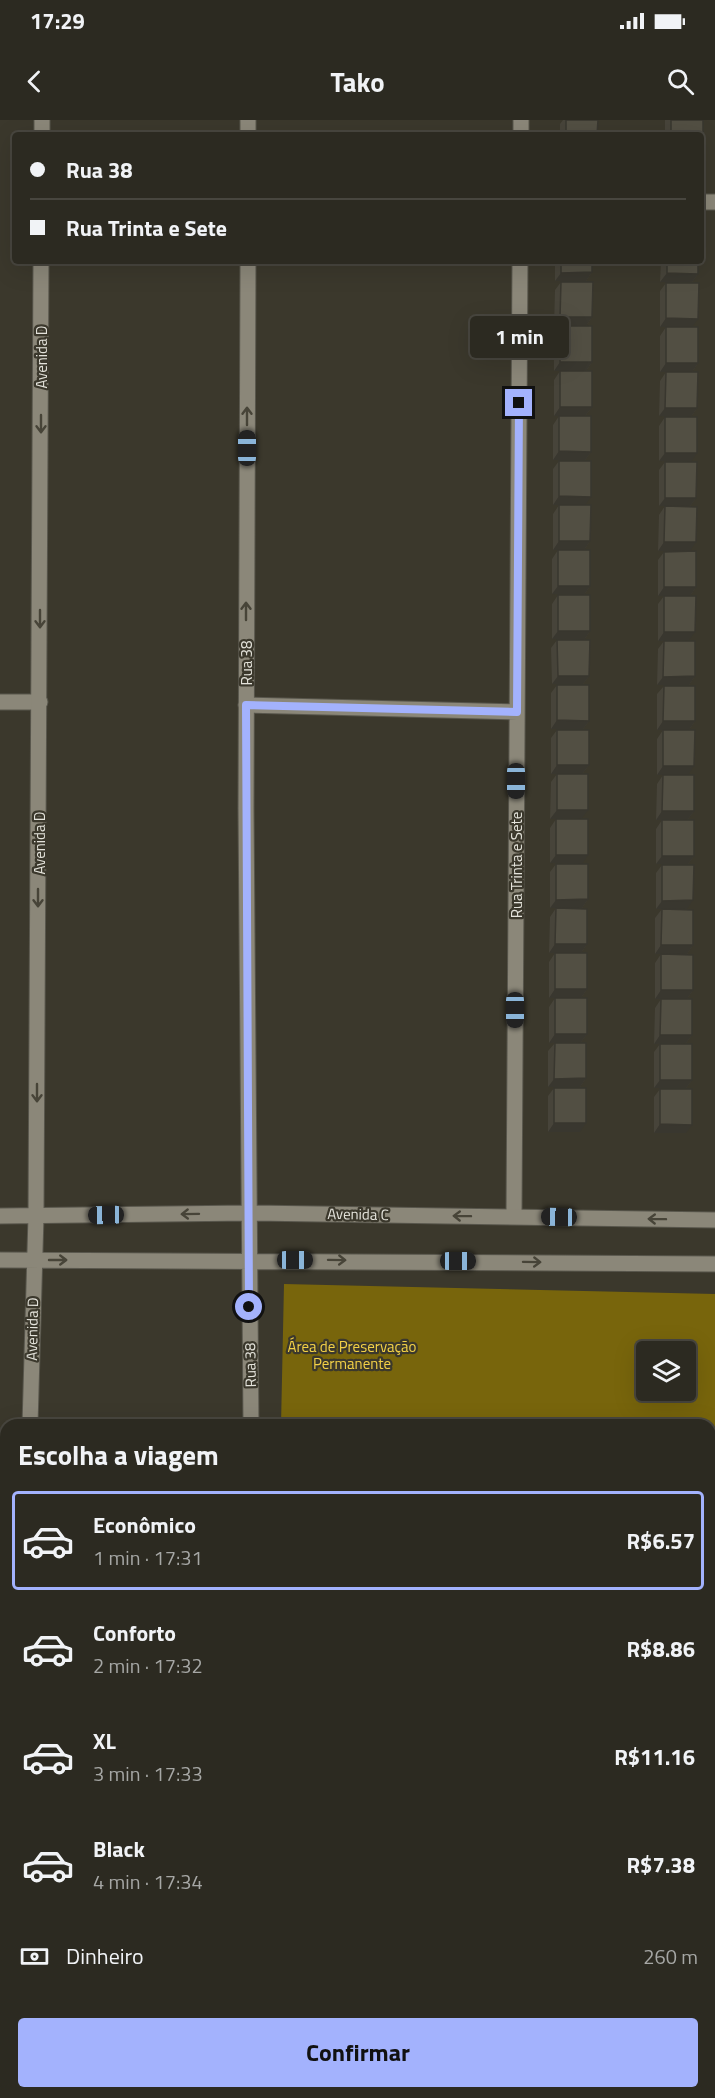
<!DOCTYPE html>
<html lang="pt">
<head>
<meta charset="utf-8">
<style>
  body { margin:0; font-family:"Titillium Web",sans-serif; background:#38362e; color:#f1f3f6; height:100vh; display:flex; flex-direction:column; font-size:22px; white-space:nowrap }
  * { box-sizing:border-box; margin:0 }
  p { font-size:20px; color:#a6a7a5 }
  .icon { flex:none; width:33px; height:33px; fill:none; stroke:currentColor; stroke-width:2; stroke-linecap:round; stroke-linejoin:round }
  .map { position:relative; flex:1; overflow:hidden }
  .panel { position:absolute; left:0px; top:1299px; width:716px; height:680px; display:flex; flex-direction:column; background:#2c2a21; border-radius:18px 18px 0 0; box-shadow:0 6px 24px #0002,0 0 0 2px #48463f }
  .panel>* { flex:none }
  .banner { position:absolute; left:12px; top:12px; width:692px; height:132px; border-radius:6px; box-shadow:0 6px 24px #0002,0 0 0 2px #48463f; display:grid; align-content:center; height:132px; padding:0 18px; background:#2c2a21 }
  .fabs { position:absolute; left:636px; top:1221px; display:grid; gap:12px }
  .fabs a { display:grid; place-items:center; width:60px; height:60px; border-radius:6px; background:#2c2a21; box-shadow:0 6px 24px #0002,0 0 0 2px #48463f; font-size:30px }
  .end { position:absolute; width:27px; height:27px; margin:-14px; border:8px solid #a3b2fd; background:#111; box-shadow:0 0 0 3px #111 }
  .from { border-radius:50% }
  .bubble { position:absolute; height:42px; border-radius:6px; background:#2c2a21; box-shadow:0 6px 24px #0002,0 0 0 2px #48463f; font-size:20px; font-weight:700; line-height:42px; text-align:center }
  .car { position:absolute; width:18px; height:36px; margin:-18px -9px; border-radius:8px; box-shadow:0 0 4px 2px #0007; background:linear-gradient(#222 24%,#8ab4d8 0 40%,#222 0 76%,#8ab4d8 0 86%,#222 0) }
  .banner b { display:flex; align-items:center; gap:21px; height:57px; font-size:22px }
  .banner b+b { border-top:2px solid #48463f }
  .banner i { width:15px; height:15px; background:#f1f3f6 }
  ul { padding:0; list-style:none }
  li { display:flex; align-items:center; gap:18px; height:99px; margin:0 12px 9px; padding:0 6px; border:3px solid transparent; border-radius:6px }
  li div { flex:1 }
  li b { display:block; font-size:22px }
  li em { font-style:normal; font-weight:700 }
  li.selected { border-color:#a3b2fd }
  li>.icon { width:54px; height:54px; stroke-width:1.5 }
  h2 { padding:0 18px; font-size:27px; line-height:72px }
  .pay { display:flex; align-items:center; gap:15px; height:66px; padding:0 18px; font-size:22px }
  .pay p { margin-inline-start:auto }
  .button { display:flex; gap:12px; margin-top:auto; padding:12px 18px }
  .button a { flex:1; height:69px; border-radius:6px; background:#a3b2fd; color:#111; font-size:24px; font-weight:700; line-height:69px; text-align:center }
  .status { display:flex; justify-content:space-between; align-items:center; height:42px; padding:0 30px; background:#2c2a21; direction:ltr }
  .status svg { height:16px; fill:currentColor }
  header { display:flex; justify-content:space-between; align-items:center; height:78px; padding:0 18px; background:#2c2a21; font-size:27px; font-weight:700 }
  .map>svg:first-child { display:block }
</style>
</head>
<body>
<div class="status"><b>17:29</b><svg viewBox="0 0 49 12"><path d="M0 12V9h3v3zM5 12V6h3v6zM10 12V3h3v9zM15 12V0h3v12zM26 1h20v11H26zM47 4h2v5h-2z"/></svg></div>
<header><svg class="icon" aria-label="back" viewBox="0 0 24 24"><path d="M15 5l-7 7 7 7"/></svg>Tako<svg class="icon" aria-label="search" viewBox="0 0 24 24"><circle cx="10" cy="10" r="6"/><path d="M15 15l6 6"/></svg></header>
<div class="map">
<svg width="715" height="1978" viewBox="0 0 715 1978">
  <rect width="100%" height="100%" fill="#3b382c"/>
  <!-- forest -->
  <path fill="#78650c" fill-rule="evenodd" d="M284,1164L715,1174V1615H710V1305H281ZM646,1232H686V1270H646Z"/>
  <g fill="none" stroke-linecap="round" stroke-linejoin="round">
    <!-- stream -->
    <path stroke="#ab9d63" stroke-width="9" d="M710,1382L715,1383"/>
    <defs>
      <path id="minor" d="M521,15V0
        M700,82H715
        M0,582H40
        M246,585L517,592
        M514,1096L520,141
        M710,1639H715
        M710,1916L715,1906
        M423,1972L433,1978
        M674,1978L677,1972"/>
      <path id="tertiary" d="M42,15V0
        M248,15V0
        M248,141L246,689L251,1305
        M0,1096L248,1093L715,1100
        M0,1140L715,1144
        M30,1305L36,1096L41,141
        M17,1978L18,1972
        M242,1978L243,1972"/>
    </defs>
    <!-- minor casing -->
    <use href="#minor" stroke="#58564c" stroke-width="17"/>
    <!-- tertiary casing -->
    <use href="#tertiary" stroke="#58564c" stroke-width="17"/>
    <!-- minor -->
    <use href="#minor" stroke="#8b8779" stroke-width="15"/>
    <!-- tertiary -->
    <use href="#tertiary" stroke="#8b8779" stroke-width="15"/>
  </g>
  <!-- wall -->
  <path fill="#47443a" d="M563,0H598L597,15H560V4Z
    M665,0H703V25L700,28V15H665Z
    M555,141H592V152L586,161H555Z
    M661,141H698V154L692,162H660Z
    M561,162L592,197L586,206H554L555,170Z
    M666,163L692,207H660V171Z
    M560,206L592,242L586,251H554V215Z
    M666,207L698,243L692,252H660V216Z
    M560,251L592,287L585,296H554V260Z
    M666,252L697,288L691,297L659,296L660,261Z
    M559,296L591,332L585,340H553V305Z
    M665,297L691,342L659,341V306Z
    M559,341L585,385H553V349Z
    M665,342L696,378L690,386H659V350Z
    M559,385L590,421L584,430H553V394Z
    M665,386L690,431H658L659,395Z
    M558,430L590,466L584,475L552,474V439Z
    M664,432L696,467L690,476H658V440Z
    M558,475L590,511L584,520L552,519V484Z
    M664,476L689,520L658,521V484Z
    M557,520L589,556L583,564H552L551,528Z
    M664,521L695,556L689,565H657L658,529Z
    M557,565L589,601L583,609H551V573Z
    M664,566L695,601L689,610H657V574Z
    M557,610L589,645L582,654H551V618Z
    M663,610L688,655H657V619Z
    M557,654L582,698L550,699L551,662Z
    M663,655L694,691L688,699L656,700L657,664Z
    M556,699L582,744L550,743V708Z
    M662,700L694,736L688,744H656V709Z
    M556,744L588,779L582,788H550V752Z
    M662,745L687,789H656V753Z
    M556,788L587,824L581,833H549L550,797Z
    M662,789L693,825L687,834H655V798Z
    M555,833L587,869L581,878H549V842Z
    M661,834L693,870L687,879H655V843Z
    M555,878L587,914L581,922L549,923V887Z
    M661,879L692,915L686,923L654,924L655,888Z
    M555,923L586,958L580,967H548V931Z
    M660,924L692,960L686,968H654V932Z
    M554,968L580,1012H548V976Z
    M660,969L686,1013H654V977Z
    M715,1756V1819L710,1829V1765Z
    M587,1972H625L621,1978H584Z"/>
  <!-- shaded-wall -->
  <path fill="#39372f" d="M592,152L586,161H555L561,153Z
    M667,153L698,154L692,162H660Z
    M560,197H592L586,206H554Z
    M666,198L698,199L692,207H660Z
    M560,242H592L586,251H554Z
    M666,243H698L692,252H660Z
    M560,287H592L585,296H554Z
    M665,288H697L691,297L659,296Z
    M559,331L591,332L585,340H553Z
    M665,333H697L691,342L659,341Z
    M559,376L591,377L585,385H553Z
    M665,378H696L690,386H659Z
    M559,421H590L584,430H553Z
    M664,422H696L690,431H658Z
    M558,466H590L584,475L552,474Z
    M664,467H696L690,476H658Z
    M558,511H590L584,520L552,519Z
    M664,512H695L689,520L658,521Z
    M558,556H589L583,564H552Z
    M695,556L689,565H657L663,557Z
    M557,600L589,601L583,609H551Z
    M663,601H695L689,610H657Z
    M557,645H589L582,654H551Z
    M663,646H694L688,655H657Z
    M557,690H588L582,698L550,699Z
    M662,691H694L688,699L656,700Z
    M556,735H588L582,744L550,743Z
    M662,736H694L688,744H656Z
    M588,779L582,788H550L556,780Z
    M693,780L687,789H656L662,781Z
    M555,824H587L581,833H549Z
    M661,825H693L687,834H655Z
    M555,869H587L581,878H549Z
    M661,870H693L687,879H655Z
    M555,914H587L581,922L549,923Z
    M660,915H692L686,923L654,924Z
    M586,958L580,967H548L554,959Z
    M660,960H692L686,968H654Z
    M554,1003H586L580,1012H548Z
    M660,1004L692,1005L686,1013H654Z"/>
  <!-- building -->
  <path fill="#524f43" stroke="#39372f" stroke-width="1.5" d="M566,0H598L597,15H566Z
    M671,0H703V25H700V15H671Z
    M561,141H592V152L561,153Z
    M667,141H698V154L667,153Z
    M561,162H593L592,197H560Z
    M666,163H699L698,199L666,198Z
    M560,206H592V242H560Z
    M666,207H698V243H666Z
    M560,251H592V287H560Z
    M666,252H698L697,288H665Z
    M559,296H591V332L559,331Z
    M665,297H697V333H665Z
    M559,341H591V377L559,376Z
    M665,342H697L696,378H665Z
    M559,385H591L590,421H559Z
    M665,386L697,387L696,422H664Z
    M558,430H590V466H558Z
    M696,431V467H664V432Z
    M558,475H590V511H558Z
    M664,476H696L695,512H664Z
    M557,520H590L589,556H558Z
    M664,521H695V556L663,557Z
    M557,565H589V601L557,600Z
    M664,566H695V601H663Z
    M557,610H589V645H557Z
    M663,610H695L694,646H663Z
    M557,654H588V690H557Z
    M663,655H694V691H662Z
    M556,699H588V735H556Z
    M662,700H694V736H662Z
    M556,744H588V779L556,780Z
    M662,745H694L693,780L662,781Z
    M556,788L587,789V824H555Z
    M662,789L693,790V825H661Z
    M555,833H587V869H555Z
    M661,834L693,835V870H661Z
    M555,878H587V914H555Z
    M661,879H692V915H660Z
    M555,923H586V958L554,959Z
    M660,924H692V960H660Z
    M554,968H586V1003H554Z
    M660,969H692V1005L660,1004Z
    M710,1772L715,1775V1817L710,1813Z
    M588,1972H608L618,1978H585Z"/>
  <!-- one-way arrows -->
  <defs><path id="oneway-shaft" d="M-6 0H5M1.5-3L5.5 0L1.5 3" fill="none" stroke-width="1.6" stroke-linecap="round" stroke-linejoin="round" transform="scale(1.5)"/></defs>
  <g stroke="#474438">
    <use href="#oneway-shaft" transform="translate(247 296) rotate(-90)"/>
    <use href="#oneway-shaft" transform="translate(41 304) rotate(90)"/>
    <use href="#oneway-shaft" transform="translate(246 491) rotate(-90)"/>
    <use href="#oneway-shaft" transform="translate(40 499) rotate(90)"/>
    <use href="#oneway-shaft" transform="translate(38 778) rotate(90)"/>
    <use href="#oneway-shaft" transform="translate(37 973) rotate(90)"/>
    <use href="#oneway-shaft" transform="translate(190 1094) rotate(179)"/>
    <use href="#oneway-shaft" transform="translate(462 1096) rotate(-179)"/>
    <use href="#oneway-shaft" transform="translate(657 1099) rotate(-179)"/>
    <use href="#oneway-shaft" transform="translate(58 1140)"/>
    <use href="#oneway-shaft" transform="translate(337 1140) rotate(1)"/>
    <use href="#oneway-shaft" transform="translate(532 1142) rotate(1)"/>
  </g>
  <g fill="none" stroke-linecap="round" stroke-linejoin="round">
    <!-- route -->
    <path stroke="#a3b2fd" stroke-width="8" d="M249,1187L246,585L517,592L519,283"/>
  </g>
  <g text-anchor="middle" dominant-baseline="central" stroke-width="4.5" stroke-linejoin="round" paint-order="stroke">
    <!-- street labels -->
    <g font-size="15" fill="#e4e3db" stroke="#3b382c">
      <text transform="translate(41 237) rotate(-90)">Avenida D</text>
      <text transform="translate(246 543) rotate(-90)">Rua 38</text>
      <text transform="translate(39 723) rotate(-90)">Avenida D</text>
      <text transform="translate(516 745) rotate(-90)">Rua Trinta e Sete</text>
      <text transform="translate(358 1094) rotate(1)">Avenida C</text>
      <text transform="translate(32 1209) rotate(-89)">Avenida D</text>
      <text transform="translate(250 1245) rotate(-91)">Rua 38</text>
    </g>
    <!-- park labels -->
    <g font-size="15" fill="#f3d146" stroke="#3b382c">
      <text x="352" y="1226">Área de Preservação<tspan x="352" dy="17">Permanente</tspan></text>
    </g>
  </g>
</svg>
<div class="fabs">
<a><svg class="icon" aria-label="layers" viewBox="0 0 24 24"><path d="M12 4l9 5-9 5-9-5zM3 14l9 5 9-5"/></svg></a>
</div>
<i class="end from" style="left:249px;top:1187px"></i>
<i class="end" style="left:519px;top:283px"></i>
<div class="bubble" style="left:470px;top:196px;width:99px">1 min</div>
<i class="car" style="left:247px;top:328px;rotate:0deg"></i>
<i class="car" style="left:516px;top:661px;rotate:180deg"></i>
<i class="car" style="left:515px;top:890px;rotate:180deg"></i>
<i class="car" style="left:106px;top:1095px;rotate:269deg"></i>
<i class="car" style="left:559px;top:1097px;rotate:271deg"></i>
<i class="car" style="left:295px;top:1140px;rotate:90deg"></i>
<i class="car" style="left:458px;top:1141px;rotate:90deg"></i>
<div class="banner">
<b><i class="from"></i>Rua 38</b>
<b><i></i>Rua Trinta e Sete</b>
</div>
<section class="panel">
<h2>Escolha a viagem</h2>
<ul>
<li class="selected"><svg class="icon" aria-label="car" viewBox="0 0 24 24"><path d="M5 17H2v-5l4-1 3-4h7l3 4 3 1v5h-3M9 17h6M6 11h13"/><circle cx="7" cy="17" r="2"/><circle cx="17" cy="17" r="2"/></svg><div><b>Econômico</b><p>1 min · 17:31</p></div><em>R$6.57</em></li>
<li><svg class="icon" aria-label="car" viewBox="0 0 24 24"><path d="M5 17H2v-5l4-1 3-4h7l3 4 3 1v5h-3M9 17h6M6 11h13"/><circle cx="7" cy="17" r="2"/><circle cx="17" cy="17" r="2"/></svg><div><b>Conforto</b><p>2 min · 17:32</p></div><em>R$8.86</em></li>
<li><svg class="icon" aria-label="car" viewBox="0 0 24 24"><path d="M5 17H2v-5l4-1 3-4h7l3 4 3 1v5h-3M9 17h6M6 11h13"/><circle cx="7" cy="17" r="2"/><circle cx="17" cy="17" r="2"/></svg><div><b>XL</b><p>3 min · 17:33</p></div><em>R$11.16</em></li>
<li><svg class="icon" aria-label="car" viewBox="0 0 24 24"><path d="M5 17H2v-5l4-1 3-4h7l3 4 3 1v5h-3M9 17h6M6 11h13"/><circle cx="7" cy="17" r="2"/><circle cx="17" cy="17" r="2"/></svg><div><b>Black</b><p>4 min · 17:34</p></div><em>R$7.38</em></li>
</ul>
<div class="pay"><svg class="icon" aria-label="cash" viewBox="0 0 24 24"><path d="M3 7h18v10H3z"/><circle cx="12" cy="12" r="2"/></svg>Dinheiro<p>260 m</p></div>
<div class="button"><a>Confirmar</a></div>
</section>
</div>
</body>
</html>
